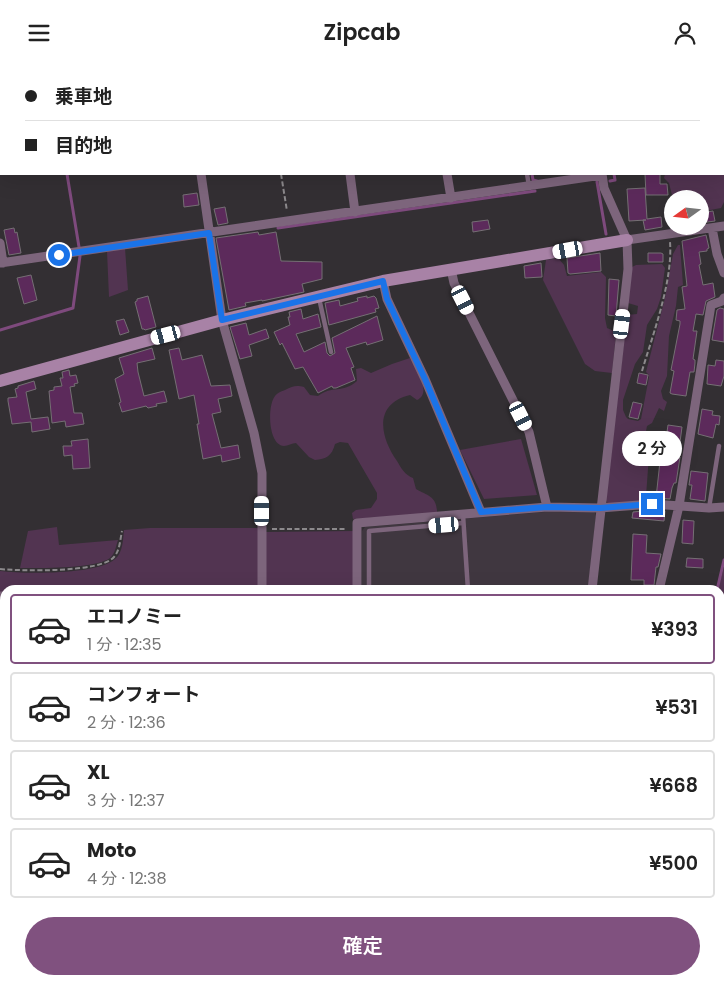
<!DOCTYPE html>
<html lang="ja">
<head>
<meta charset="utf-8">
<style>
  body { margin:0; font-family:Poppins,"Noto Sans JP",sans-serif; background:#f6f6f6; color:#222; height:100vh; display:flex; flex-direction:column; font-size:19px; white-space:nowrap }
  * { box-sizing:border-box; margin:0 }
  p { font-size:16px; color:#767676 }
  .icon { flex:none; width:28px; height:28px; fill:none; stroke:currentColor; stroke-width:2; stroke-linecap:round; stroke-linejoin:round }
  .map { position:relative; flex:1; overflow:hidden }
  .side { position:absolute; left:0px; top:520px; width:725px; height:400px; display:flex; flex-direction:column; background:#fff; border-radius:15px 15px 0 0; box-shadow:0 5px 20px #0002 }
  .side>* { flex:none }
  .banner { position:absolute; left:0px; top:0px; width:725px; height:110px; box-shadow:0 5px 20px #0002; display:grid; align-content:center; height:110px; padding:0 25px; background:#fff }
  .needle { width:32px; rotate:255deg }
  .tools { position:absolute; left:664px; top:125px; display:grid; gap:10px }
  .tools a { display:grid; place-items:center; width:45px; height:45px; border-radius:50%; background:#fff; box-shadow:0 5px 20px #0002; font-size:25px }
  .end { position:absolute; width:22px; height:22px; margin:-11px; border:6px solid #1a73e8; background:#fff; box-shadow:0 0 0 2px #fff }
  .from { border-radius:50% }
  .bubble { position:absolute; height:35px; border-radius:18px; background:#fff; box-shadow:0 5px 20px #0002; font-size:16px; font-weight:600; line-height:35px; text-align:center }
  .car { position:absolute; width:15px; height:30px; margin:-15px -8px; border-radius:6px; box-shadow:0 0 4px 1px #0007; background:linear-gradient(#fff 24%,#345 0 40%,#fff 0 76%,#345 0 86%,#fff 0) }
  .banner b { display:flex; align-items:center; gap:18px; height:48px; font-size:19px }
  .banner b+b { border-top:1px solid #e0e0e0 }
  .banner i { width:12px; height:12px; background:#222 }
  ul { padding:9px 0 0; list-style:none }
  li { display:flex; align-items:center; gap:15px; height:70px; margin:0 10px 8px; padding:0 15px; border:2px solid #e0e0e0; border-radius:5px }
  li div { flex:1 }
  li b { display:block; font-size:19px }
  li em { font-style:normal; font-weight:600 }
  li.on { border-color:#80517f }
  li>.icon { width:45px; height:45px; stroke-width:1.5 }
  .button { display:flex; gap:10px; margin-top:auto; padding:10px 25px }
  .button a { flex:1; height:58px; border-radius:30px; background:#80517f; color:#fff; font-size:20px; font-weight:600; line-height:58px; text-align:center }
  header { display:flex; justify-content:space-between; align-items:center; height:65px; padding:0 25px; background:#fff; font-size:22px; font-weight:600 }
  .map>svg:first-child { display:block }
</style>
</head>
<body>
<header><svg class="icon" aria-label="menu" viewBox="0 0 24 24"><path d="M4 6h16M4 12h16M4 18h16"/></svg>Zipcab<svg class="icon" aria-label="person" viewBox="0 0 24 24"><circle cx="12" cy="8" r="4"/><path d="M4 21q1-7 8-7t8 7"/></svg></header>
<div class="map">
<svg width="724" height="920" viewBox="0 0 724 920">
  <rect width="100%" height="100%" fill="#332f33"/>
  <!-- built -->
  <path fill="#403740" d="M592,446L595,448L596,451L588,525H362V466L365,462L545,447Z"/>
  <!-- green -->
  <path fill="#523451" d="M724,72V137L721,143L700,147V134H678L675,130H672L669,118L664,113L665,109H724Z
    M678,180H680L683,220L678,222L676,241L669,271L667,311L661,326L663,334L667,337L664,346L659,343L652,358L647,361L642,387L649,390L646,431L644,436L608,439L606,435L627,250L637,249L638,241L628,238L632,202L636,200L662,199L665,203L661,232L657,244L647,260L643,287L635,299L623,335V345L626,352L628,354L638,356L641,354L649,312L648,309L646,307L665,233L673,189Z
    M125,183L128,225L109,232L107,186Z
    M553,194H559L564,200L567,211L601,207L606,212L605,253L607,263L614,266L616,269L612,308L595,306L585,299L543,215L546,195Z
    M410,293C415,304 433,327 417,335L410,330C373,339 380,372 397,396C401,403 405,410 413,413L416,424C428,431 437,431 437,448L353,454L352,448L356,445L371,443L377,434V428L348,378L340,377L335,379C332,391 326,394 315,395L309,392L296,378C292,378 288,381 284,381C268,380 267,341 275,331C277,328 282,326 285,325C293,321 296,320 304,322L310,330L318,331C332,320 342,329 357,316L356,304L361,303L371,308L392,299Z
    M521,374L537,430L484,434L460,385Z
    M57,462L59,480L118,475C116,481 115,489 110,493C95,504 40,503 20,503L28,466Z
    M150,463H260L258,525H5V527H0V506C24,509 97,510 115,494C123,488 123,474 124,465Z
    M353,466L354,523L352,525H266V467Z
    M724,502V600L720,601V525H718Z
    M592,915H628V920H592Z"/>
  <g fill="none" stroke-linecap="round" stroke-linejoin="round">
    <!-- stream -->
    <path stroke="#7e4a7d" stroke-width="3" d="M507,0V1
      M0,24L1,23
      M67,109L79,182
      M532,109L533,115L537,116
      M610,116L615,115L614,109
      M597,117L606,169
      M278,163L535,126
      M0,265L73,243L80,191
      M472,524L498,525
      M461,525H463
      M717,525L724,495
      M0,668L4,693
      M720,698H724"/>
  </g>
  <!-- building -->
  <path fill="#5c2a5b" stroke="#756f74" d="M645,109H660V119H667L668,130H646Z
    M645,123L647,154L661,152L662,162L645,165L643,155H646L629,156L627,124Z
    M197,128L199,140L184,142L183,130Z
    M225,142L228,158L218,160L214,144Z
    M713,146L715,156L700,158V148Z
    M488,155L490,164L473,167L472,157Z
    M14,163L15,168L17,167L21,188L9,190L4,165Z
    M258,167L259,170L276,167L281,196L322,197V214L302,219L304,227L262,236V235L245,238L246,241L229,245L216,173Z
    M706,170L709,183L707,184V186L699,187L701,199L699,200L703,220L713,218L715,232L706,236L703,250L696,249L693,266H697L693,294L695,295V298L694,307H690L686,331L672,329L670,328L674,306L671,305L680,259V256L676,255L677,245L685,244L682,222L687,221L682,176Z
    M600,188L601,206L570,209L568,208L567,193Z
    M648,188H661L663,189V197H648Z
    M541,198L542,212L525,213L524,201Z
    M31,210L37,235L24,239L17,213Z
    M609,214L619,215L616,251L608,250Z
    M148,231L156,262L145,265L144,264H142L135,237L137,236V234Z
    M367,231V233L374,231L376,233L379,243L375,244L376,247L329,260L325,238L339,235L340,241L358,236L357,233Z
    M720,243L724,244V277L712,275L717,245Z
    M301,244L303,254L318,249L321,262L296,269L304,287L325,277L327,288L330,291L335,288L332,273L377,251L383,275L367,280L366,277L346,283L354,302L351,303L355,315L336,323H333L332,321L318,328L303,302L295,304L282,278L280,280L274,267L290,260L288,252H290L289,247Z
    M124,254L129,267L120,270L116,256Z
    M246,258L249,270L266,264L269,273L249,280L252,291L240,294L230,262Z
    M152,283L155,294L137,298L138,307L144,331L164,326L167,337L156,339L157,341L148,343L146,341L122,347L119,338L121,337L115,314L124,309L119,293Z
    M179,283L182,295L202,290L211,321L230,320L232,331L218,334L221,347L212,349L221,383L238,380L240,393L222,397L221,390L203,394L197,359H199L194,330L179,334L169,285Z
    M716,295L724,296V311L721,321L707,319L708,300L715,301Z
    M69,305L70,311L76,310L78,318L74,319L75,321L70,322L74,348H82L84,359L66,362L65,356L52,358L49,326L54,325V322L62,321L60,313H63L62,307Z
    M639,308L648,310L646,320L637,318Z
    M34,316L36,324L26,327L31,354L48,352L50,364L32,367L31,357L12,359L8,336V333L17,332L15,324L18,323V321Z
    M633,337L642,339L638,354L629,352Z
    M702,344L713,346L712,350L720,351L719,360L716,359L713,373L698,369Z
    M668,360L682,362L678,392H680L676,418H674L672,423L670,434L656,433L662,378L664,373L666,374Z
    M88,374L90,403L73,404L72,390L64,391L63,381H72L71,376Z
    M691,406L708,408L705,436L690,434L692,420H689Z
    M654,445L665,446L664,456L632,453L633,447Z
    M683,455L694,456L693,479L682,478Z
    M633,469L647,470L646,488L661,489L658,502H656L654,520H644V515H631Z
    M687,493L703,494V503L686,502Z"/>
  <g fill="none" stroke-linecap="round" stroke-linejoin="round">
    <!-- path -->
    <path stroke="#8c898c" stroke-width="2" stroke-dasharray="5 2.5" stroke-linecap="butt" d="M127,1L136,0
      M0,20H1
      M0,27H1
      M281,109L287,146
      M642,306C653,269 673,216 670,177
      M272,464H347
      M0,504C22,506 100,508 114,492C120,485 120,475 122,466
      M720,703H724"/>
    <!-- lane -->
    <path stroke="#7d657c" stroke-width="4.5" d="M527,109L529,121
      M319,233L331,287
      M709,443L719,381
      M463,450L468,525
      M369,525V466L463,458
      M631,915V920"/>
    <!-- street -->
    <path stroke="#7d657c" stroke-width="9" d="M186,0V1
      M334,0V1
      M431,0V1
      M586,0L587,1
      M201,109L222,255L254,368L262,408V525
      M350,109L355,147
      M447,109L451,133
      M712,163L717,189L724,208
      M627,175L724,161
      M0,178L3,198
      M0,198L602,110
      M451,204L454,218L529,367L547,442
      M383,216L387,234L425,314L481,447
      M357,525V458L547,442L600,443L652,439L709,443L724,442
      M592,525L628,204L627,175L604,123L602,109
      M659,525L679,441L711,240L722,236L724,233
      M0,531H5
      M720,606L724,605
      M0,708L5,738
      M720,854H724
      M0,862H5
      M720,900H724
      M298,915V920
      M384,915L408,918L410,920
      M561,915L562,920
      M664,915V920
      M147,920L158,915
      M502,920L503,915"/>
    <!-- secondary -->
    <path stroke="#a882a6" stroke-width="12" d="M0,316L222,255L383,216L627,175"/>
  </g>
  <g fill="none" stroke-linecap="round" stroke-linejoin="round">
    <!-- route -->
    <path stroke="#1a73e8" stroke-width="6" d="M59,190L209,168L222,255L383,216L387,234L425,314L481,447L547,442L600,443L652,439"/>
  </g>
</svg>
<div class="tools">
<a><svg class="needle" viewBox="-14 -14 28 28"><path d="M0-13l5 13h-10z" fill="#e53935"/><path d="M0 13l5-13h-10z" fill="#767676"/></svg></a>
</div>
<i class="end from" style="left:59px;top:190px"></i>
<i class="end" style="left:652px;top:439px"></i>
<div class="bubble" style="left:622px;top:366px;width:60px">2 分</div>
<i class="car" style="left:568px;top:185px;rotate:260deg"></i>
<i class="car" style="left:463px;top:235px;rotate:153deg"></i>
<i class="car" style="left:622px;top:259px;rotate:7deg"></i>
<i class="car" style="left:166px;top:270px;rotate:255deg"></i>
<i class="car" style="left:521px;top:351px;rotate:153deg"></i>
<i class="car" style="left:262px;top:446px;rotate:0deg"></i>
<i class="car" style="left:444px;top:460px;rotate:265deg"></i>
<div class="banner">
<b><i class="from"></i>乗車地</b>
<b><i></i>目的地</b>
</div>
<section class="side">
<ul>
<li class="on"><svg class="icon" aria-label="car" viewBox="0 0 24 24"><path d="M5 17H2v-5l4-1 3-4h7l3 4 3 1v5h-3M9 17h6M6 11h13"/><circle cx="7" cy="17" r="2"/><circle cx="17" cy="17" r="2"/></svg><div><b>エコノミー</b><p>1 分 · 12:35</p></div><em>¥393</em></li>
<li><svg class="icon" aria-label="car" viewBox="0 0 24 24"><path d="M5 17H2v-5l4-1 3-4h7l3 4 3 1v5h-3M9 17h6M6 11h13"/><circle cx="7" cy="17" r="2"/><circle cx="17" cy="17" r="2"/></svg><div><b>コンフォート</b><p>2 分 · 12:36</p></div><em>¥531</em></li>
<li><svg class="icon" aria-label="car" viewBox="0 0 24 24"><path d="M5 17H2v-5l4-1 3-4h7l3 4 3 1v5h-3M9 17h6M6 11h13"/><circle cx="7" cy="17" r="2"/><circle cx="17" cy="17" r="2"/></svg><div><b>XL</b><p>3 分 · 12:37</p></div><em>¥668</em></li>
<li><svg class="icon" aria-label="car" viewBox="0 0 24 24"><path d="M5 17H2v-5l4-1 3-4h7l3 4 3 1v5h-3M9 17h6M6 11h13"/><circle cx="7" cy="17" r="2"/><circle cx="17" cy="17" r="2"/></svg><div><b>Moto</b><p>4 分 · 12:38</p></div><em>¥500</em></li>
</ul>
<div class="button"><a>確定</a></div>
</section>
</div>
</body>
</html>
